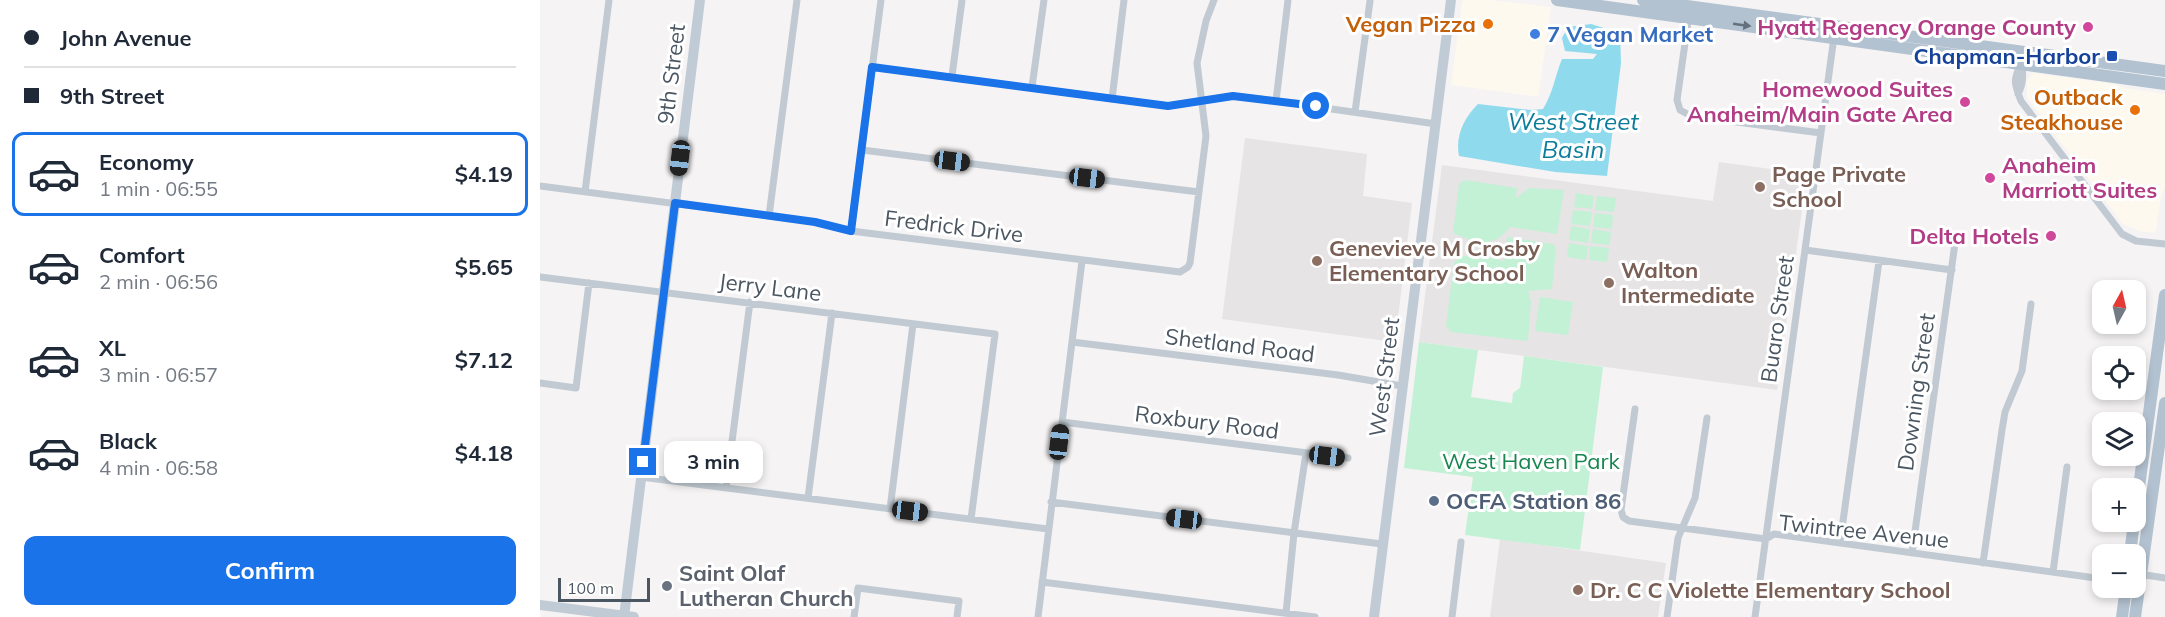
<!DOCTYPE html>
<html lang="en">
<head>
<meta charset="utf-8">
<style>
  body { margin:0; font-family:Mulish,sans-serif; background:#f6f6f7; color:#1f2937; height:100vh; display:flex; flex-direction:column; font-size:22px; white-space:nowrap }
  * { box-sizing:border-box; margin:0 }
  p { font-size:20px; color:#747a83 }
  .icon { flex:none; width:33px; height:33px; fill:none; stroke:currentColor; stroke-width:2; stroke-linecap:round; stroke-linejoin:round }
  .map { position:relative; flex:1; overflow:hidden }
  .side { display:flex; flex-direction:column; background:#fff; width:540px }
  .side>* { flex:none }
  .guide { display:grid; align-content:center; height:132px; padding:0 24px; background:#fff }
  .needle { width:39px; rotate:8deg }
  .controls { position:absolute; left:1552px; top:280px; display:grid; gap:12px }
  .controls a { display:grid; place-items:center; width:54px; height:54px; border-radius:12px; background:#fff; box-shadow:0 3px 9px #0003; font-size:30px }
  .scale { position:absolute; left:18px; bottom:15px; width:92px; box-sizing:border-box; padding-left:6px; border:3px solid #4a5661; border-top:0; font-size:16px; line-height:21px; white-space:nowrap; color:#4a5661; -webkit-text-stroke:4px #fff; paint-order:stroke }
  .end { position:absolute; width:27px; height:27px; margin:-14px; border:8px solid #1a73e8; background:#fff; box-shadow:0 0 0 3px #fff }
  .from { border-radius:50% }
  .bubble { position:absolute; height:42px; border-radius:12px; background:#fff; box-shadow:0 3px 9px #0003; font-size:20px; font-weight:700; line-height:42px; text-align:center }
  .car { position:absolute; width:18px; height:36px; margin:-18px -9px; border-radius:8px; box-shadow:0 0 4px 2px #0007; background:linear-gradient(#222 24%,#8ab4d8 0 40%,#222 0 76%,#8ab4d8 0 86%,#222 0) }
  .guide b { display:flex; align-items:center; gap:21px; height:57px; font-size:22px }
  .guide b+b { border-top:2px solid #e0e1e3 }
  .guide i { width:15px; height:15px; background:#1f2937 }
  ul { padding:0; list-style:none }
  li { display:flex; align-items:center; gap:18px; height:84px; margin:0 12px 9px; padding:0 12px; border:3px solid transparent; border-radius:12px }
  li div { flex:1 }
  li b { display:block; font-size:22px }
  li em { font-style:normal; font-weight:700 }
  li.selected { border-color:#1a73e8 }
  li>.icon { width:54px; height:54px; stroke-width:1.5 }
  .action { display:flex; gap:12px; margin-top:auto; padding:12px 24px }
  .action a { flex:1; height:69px; border-radius:12px; background:#1a73e8; color:#fff; font-size:24px; font-weight:700; line-height:69px; text-align:center }
  main { display:flex; flex:1; min-height:0 }
  .map>svg:first-child { display:block }
</style>
</head>
<body>
<main>
<section class="side">
<div class="guide">
<b><i class="from"></i>John Avenue</b>
<b><i></i>9th Street</b>
</div>
<ul>
<li class="selected"><svg class="icon" aria-label="car" viewBox="0 0 24 24"><path d="M5 17H2v-5l4-1 3-4h7l3 4 3 1v5h-3M9 17h6M6 11h13"/><circle cx="7" cy="17" r="2"/><circle cx="17" cy="17" r="2"/></svg><div><b>Economy</b><p>1 min · 06:55</p></div><em>$4.19</em></li>
<li><svg class="icon" aria-label="car" viewBox="0 0 24 24"><path d="M5 17H2v-5l4-1 3-4h7l3 4 3 1v5h-3M9 17h6M6 11h13"/><circle cx="7" cy="17" r="2"/><circle cx="17" cy="17" r="2"/></svg><div><b>Comfort</b><p>2 min · 06:56</p></div><em>$5.65</em></li>
<li><svg class="icon" aria-label="car" viewBox="0 0 24 24"><path d="M5 17H2v-5l4-1 3-4h7l3 4 3 1v5h-3M9 17h6M6 11h13"/><circle cx="7" cy="17" r="2"/><circle cx="17" cy="17" r="2"/></svg><div><b>XL</b><p>3 min · 06:57</p></div><em>$7.12</em></li>
<li><svg class="icon" aria-label="car" viewBox="0 0 24 24"><path d="M5 17H2v-5l4-1 3-4h7l3 4 3 1v5h-3M9 17h6M6 11h13"/><circle cx="7" cy="17" r="2"/><circle cx="17" cy="17" r="2"/></svg><div><b>Black</b><p>4 min · 06:58</p></div><em>$4.18</em></li>
</ul>
<div class="action"><a>Confirm</a></div>
</section>
<div class="map">
<svg width="1625" height="617" viewBox="0 0 1625 617">
  <rect width="100%" height="100%" fill="#f5f3f3"/>
  <!-- commercial -->
  <path fill="#fdf9ef" d="M924,0H951L1011,7L998,97L911,85L922,2Z
    M1493,73L1575,84L1585,88L1625,94V187L1621,197L1616,231L1614,233L1599,231L1583,224L1487,98V81Z"/>
  <!-- education -->
  <path fill="#e6e4e5" d="M705,138L827,154L823,196L872,203L855,342L682,319Z
    M1179,162L1267,174L1237,390L879,342L902,165L1173,201Z
    M960,539L1126,563L1118,617H950Z"/>
  <!-- green -->
  <path fill="#c3f1d5" d="M925,180L977,188L976,198L989,188L1024,190L1017,234L970,227C953,249 936,243 913,233L919,184Z
    M1036,193L1054,196L1052,209L1034,207Z
    M1057,196L1076,198L1074,212L1055,210Z
    M1033,210L1052,212L1050,226L1031,224Z
    M1055,213L1073,215L1072,229L1053,227Z
    M1031,226L1050,229L1048,243L1029,240Z
    M1053,229L1071,232L1069,245L1051,243Z
    M967,237L1013,244L1016,248L1012,289L988,291L991,302L988,341L911,332L906,326L914,262L923,256L957,258L964,262Z
    M1029,243L1048,246L1046,260L1027,257Z
    M1050,246L1069,248L1067,262L1049,260Z
    M1000,297L1033,302L1028,335L995,331Z
    M879,342L938,350L931,397L972,403L973,393L980,388L984,356L1063,367L1040,550L925,535L933,477L864,468Z"/>
  <!-- water -->
  <path fill="#90daee" d="M1051,24L1080,33L1081,63L1067,176L1015,172L919,156C915,136 924,118 938,104L991,110L1003,109C1013,93 1015,76 1022,59H1053L1057,54L1025,51L1022,38L1028,27Z"/>
  <g fill="none" stroke-linecap="round" stroke-linejoin="round">
    <!-- street -->
    <path stroke="#c1cad2" stroke-width="7" d="M1149,15L1137,100L1140,110L1151,116L1281,133
      M1481,63C1473,81 1474,83 1481,101L1582,234L1596,241L1625,244
      M332,67L628,106L693,96L736,101L896,124
      M412,76L422,0
      M492,87L504,0
      M1478,94C1486,80 1481,67 1482,52
      M572,99L584,0
      M736,101L748,0
      M815,112L830,1
      M322,150L659,192
      M0,186L275,222L311,231L640,272L648,267L650,263L666,136L657,63L666,21L674,0
      M45,192L69,0
      M229,216L257,0
      M311,231L341,0
      M1265,250L1412,270
      M0,277L455,334L431,519
      M532,342L798,375L862,386
      M0,383L36,388L49,283
      M1095,409L1081,510L1083,517L1089,521L1226,539L1234,534L1563,579
      M522,422L808,458
      M101,477L508,529
      M186,488L210,302
      M268,498L292,313
      M511,502L842,544
      M350,509L373,324
      M1300,543L1339,261
      M1372,553L1416,236
      M1443,563L1462,430L1465,412L1482,371L1491,304
      M1513,572L1527,467
      M1599,574L1625,578
      M502,582L775,617
      M746,613L754,533L766,453
      M314,617L318,588L419,601L417,617
      M498,617L542,261
      M912,617L921,542
      M1127,617L1138,538L1155,498L1167,418
      M1215,617L1294,37"/>
    <!-- secondary -->
    <path stroke="#c1cbd6" stroke-width="10" d="M0,605L94,617
      M84,617L160,0
      M834,617L911,0"/>
    <!-- primary -->
    <path stroke="#b3c2d1" stroke-width="12" d="M1017,0L1625,84
      M1103,0L1625,71
      M1596,509L1625,295
      M1590,555L1594,522
      M1582,617L1586,588
      M1595,617L1625,403"/>
  </g>
  <!-- one-way arrows -->
  <defs><path id="oneway-solid" d="M-6-.8H1V-3.2L6.5 0L1 3.2V.8H-6Z" transform="scale(1.5)"/></defs>
  <use fill="#64717d" href="#oneway-solid" transform="translate(1202 25) rotate(8)"/>
  <g fill="none" stroke-linecap="round" stroke-linejoin="round">
    <!-- route -->
    <path stroke="#1a73e8" stroke-width="8" d="M103,462L135,203L275,222L311,231L332,67L628,106L693,96L776,106"/>
  </g>
  <!-- markers -->
  <g fill="#e8710a" stroke="#fff" stroke-width="2">
    <circle cx="948" cy="24" r="6"/>
    <circle cx="1595" cy="110" r="6"/>
  </g>
  <g fill="#d1479c" stroke="#fff" stroke-width="2">
    <circle cx="1548" cy="27" r="6"/>
    <circle cx="1425" cy="102" r="6"/>
    <circle cx="1450" cy="178" r="6"/>
    <circle cx="1511" cy="236" r="6"/>
  </g>
  <circle fill="#3f7fe0" stroke="#fff" stroke-width="2" cx="995" cy="34" r="6"/>
  <rect fill="#1a4fb4" stroke="#fff" stroke-width="2" x="1566" y="50" width="12" height="12" rx="3"/>
  <g fill="#8d6e63" stroke="#fff" stroke-width="2">
    <circle cx="1220" cy="187" r="6"/>
    <circle cx="777" cy="261" r="6"/>
    <circle cx="1069" cy="283" r="6"/>
    <circle cx="1038" cy="590" r="6"/>
  </g>
  <circle fill="#5c6f8a" stroke="#fff" stroke-width="2" cx="894" cy="501" r="6"/>
  <circle fill="#6b7280" stroke="#fff" stroke-width="2" cx="127" cy="586" r="6"/>
  <g text-anchor="middle" dominant-baseline="central" stroke-width="6" stroke-linejoin="round" paint-order="stroke">
    <!-- food labels -->
    <g font-size="22" font-weight="bold" fill="#c56008" stroke="#fff" text-anchor="end">
      <text x="936" y="24">Vegan Pizza</text>
      <text x="1583" y="97">Outback<tspan x="1583" dy="25">Steakhouse</tspan></text>
    </g>
    <!-- hotel labels -->
    <g font-size="22" font-weight="bold" fill="#b23c85" stroke="#fff" text-anchor="end">
      <text x="1536" y="27">Hyatt Regency Orange County</text>
      <text x="1413" y="89">Homewood Suites<tspan x="1413" dy="25">Anaheim/Main Gate Area</tspan></text>
      <text x="1462" y="165" text-anchor="start">Anaheim<tspan x="1462" dy="25">Marriott Suites</tspan></text>
      <text x="1499" y="236">Delta Hotels</text>
    </g>
    <!-- shop labels -->
    <g font-size="22" font-weight="bold" fill="#366cbe" stroke="#fff" text-anchor="start">
      <text x="1007" y="34">7 Vegan Market</text>
    </g>
    <!-- transit labels -->
    <g font-size="22" font-weight="bold" fill="#164399" stroke="#fff" text-anchor="end">
      <text x="1560" y="56">Chapman-Harbor</text>
    </g>
    <!-- street labels -->
    <g font-size="22" fill="#4a5661" stroke="#fff">
      <text transform="translate(131 74) rotate(-83)">9th Street</text>
      <text transform="translate(414 226) rotate(7)">Fredrick Drive</text>
      <text transform="translate(230 287) rotate(7)">Jerry Lane</text>
      <text transform="translate(1237 319) rotate(-82)">Buaro Street</text>
      <text transform="translate(700 345) rotate(7)">Shetland Road</text>
      <text transform="translate(844 377) rotate(-83)">West Street</text>
      <text transform="translate(1376 392) rotate(-82)">Downing Street</text>
      <text transform="translate(667 422) rotate(7)">Roxbury Road</text>
      <text transform="translate(1324 531) rotate(6)">Twintree Avenue</text>
    </g>
    <!-- education labels -->
    <g font-size="22" font-weight="bold" fill="#785e54" stroke="#fff" text-anchor="start">
      <text x="1232" y="174">Page Private<tspan x="1232" dy="25">School</tspan></text>
      <text x="789" y="248">Genevieve M Crosby<tspan x="789" dy="25">Elementary School</tspan></text>
      <text x="1081" y="270">Walton<tspan x="1081" dy="25">Intermediate</tspan></text>
      <text x="1050" y="590">Dr. C C Violette Elementary School</text>
    </g>
    <!-- park labels -->
    <g font-size="22" fill="#17864f" stroke="#fff">
      <text x="991" y="461">West Haven Park</text>
    </g>
    <!-- service labels -->
    <g font-size="22" font-weight="bold" fill="#4e5e75" stroke="#fff" text-anchor="start">
      <text x="906" y="501">OCFA Station 86</text>
    </g>
    <!-- worship labels -->
    <g font-size="22" font-weight="bold" fill="#5b616d" stroke="#fff" text-anchor="start">
      <text x="139" y="573">Saint Olaf<tspan x="139" dy="25">Lutheran Church</tspan></text>
    </g>
    <!-- water labels -->
    <g font-size="24" font-style="italic" fill="#0c7c9b" stroke="#fff">
      <text x="1033" y="121">West Street<tspan x="1033" dy="28">Basin</tspan></text>
    </g>
  </g>
</svg>
<div class="controls">
<a><svg class="needle" viewBox="-14 -14 28 28"><path d="M0-13l5 13h-10z" fill="#e53935"/><path d="M0 13l5-13h-10z" fill="#747a83"/></svg></a>
<a><svg class="icon" aria-label="locate" viewBox="0 0 24 24"><circle cx="12" cy="12" r="6"/><path d="M12 2v4M12 18v4M2 12h4M18 12h4"/></svg></a>
<a><svg class="icon" aria-label="layers" viewBox="0 0 24 24"><path d="M12 4l9 5-9 5-9-5zM3 14l9 5 9-5"/></svg></a>
<a>+</a>
<a>−</a>
</div>
<div class="scale">100 m</div>
<i class="end from" style="left:776px;top:106px"></i>
<i class="end" style="left:103px;top:462px"></i>
<div class="bubble" style="left:124px;top:441px;width:99px">3 min</div>
<i class="car" style="left:140px;top:158px;rotate:187deg"></i>
<i class="car" style="left:412px;top:161px;rotate:97deg"></i>
<i class="car" style="left:547px;top:178px;rotate:97deg"></i>
<i class="car" style="left:519px;top:442px;rotate:7deg"></i>
<i class="car" style="left:787px;top:456px;rotate:97deg"></i>
<i class="car" style="left:370px;top:511px;rotate:97deg"></i>
<i class="car" style="left:644px;top:519px;rotate:277deg"></i>
</div>
</main>
</body>
</html>
